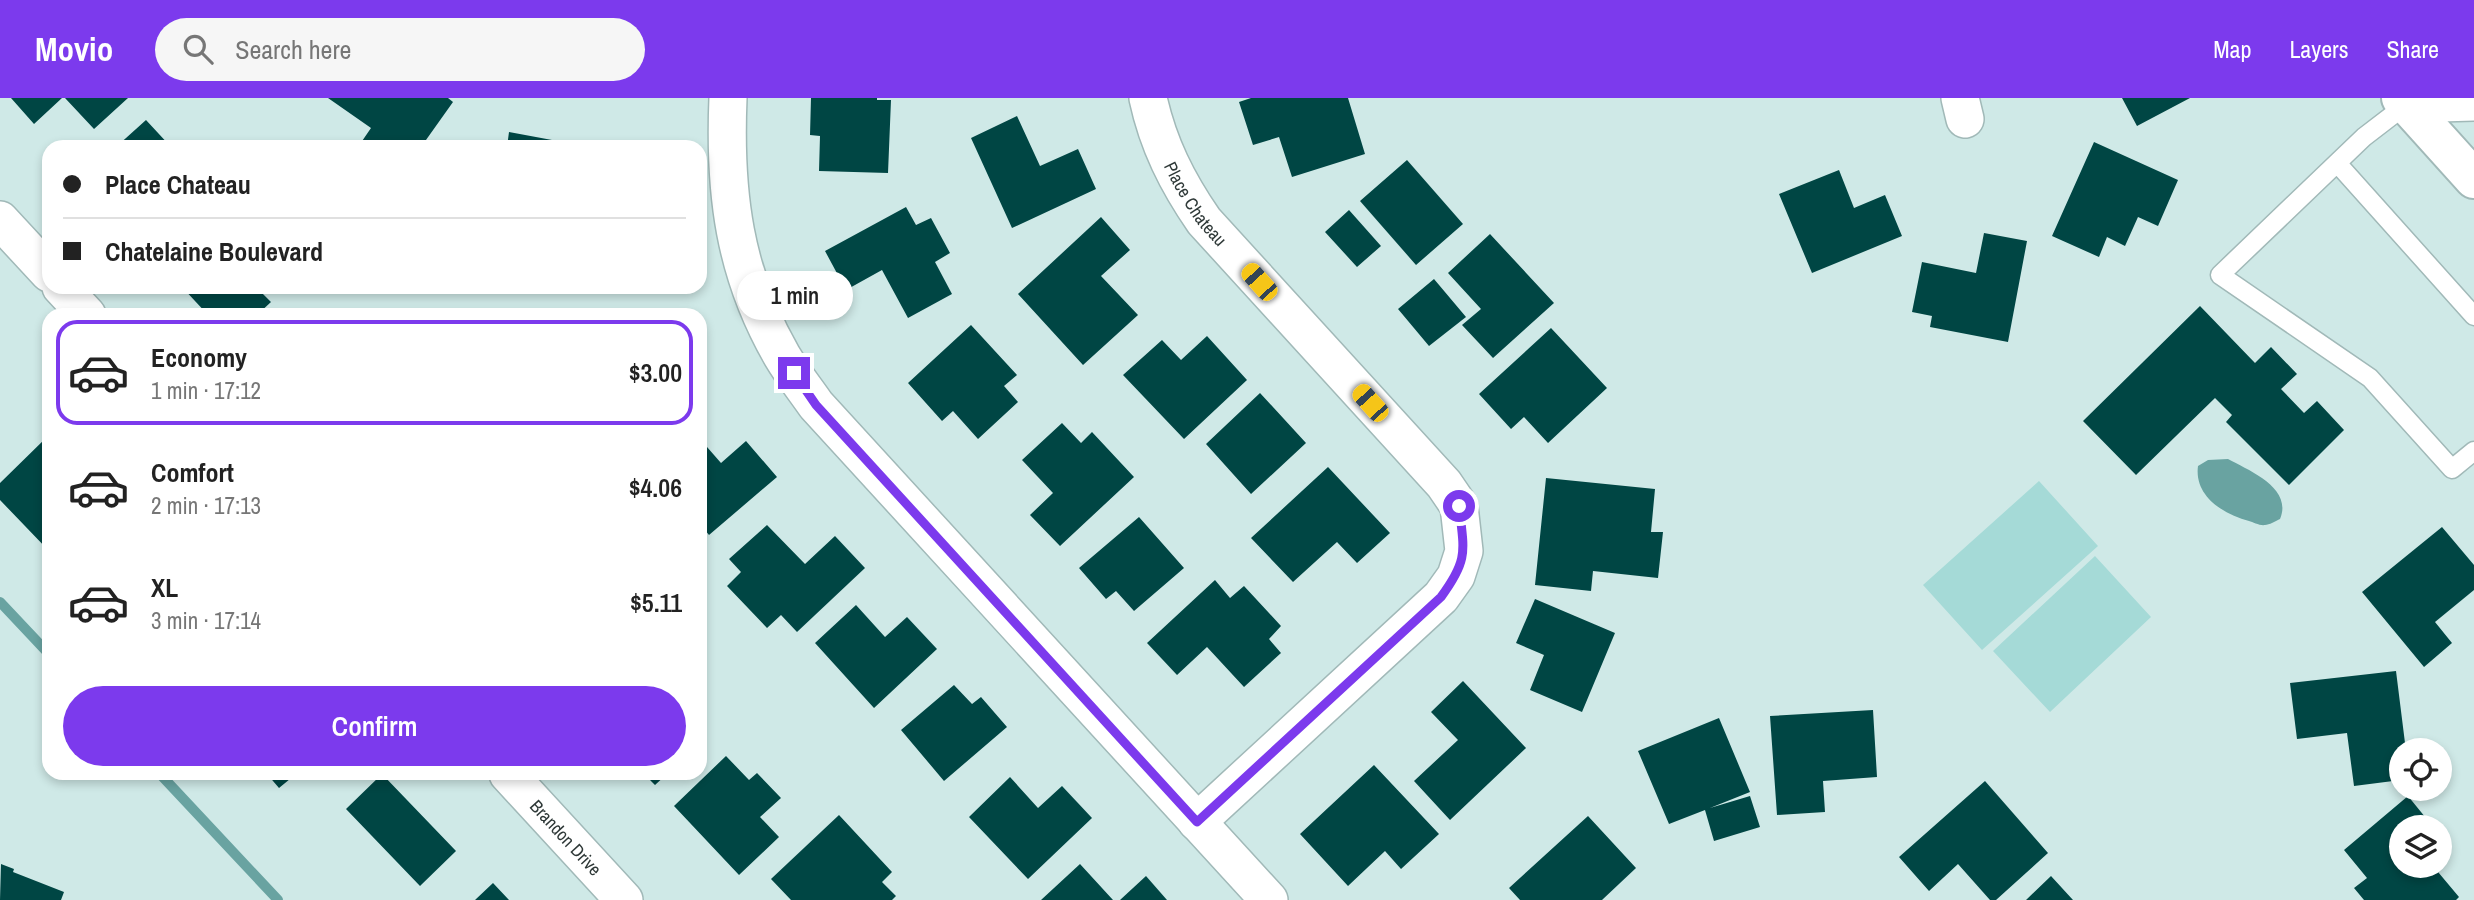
<!DOCTYPE html>
<html lang="en">
<head>
<meta charset="utf-8">
<style>
  body { margin:0; font-family:"Archivo Narrow",sans-serif; background:#f6f6f6; color:#222; height:100vh; display:flex; flex-direction:column; font-size:26px; white-space:nowrap }
  * { box-sizing:border-box; margin:0 }
  p { font-size:23px; color:#767676 }
  .icon { flex:none; width:38px; height:38px; fill:none; stroke:currentColor; stroke-width:2; stroke-linecap:round; stroke-linejoin:round }
  .map { position:relative; flex:1; overflow:hidden }
  .sheet { position:absolute; left:42px; top:210px; width:665px; height:472px; display:flex; flex-direction:column; background:#fff; border-radius:21px; box-shadow:0 4px 10px #0003 }
  .sheet>* { flex:none }
  .hud { position:absolute; left:42px; top:42px; width:665px; height:154px; border-radius:21px; box-shadow:0 4px 10px #0003; display:grid; align-content:center; height:154px; padding:0 21px; background:#fff }
  .tools { position:absolute; left:2389px; top:640px; display:grid; gap:14px }
  .tools a { display:grid; place-items:center; width:63px; height:63px; border-radius:50%; background:#fff; box-shadow:0 4px 10px #0003; font-size:35px }
  .end { position:absolute; width:32px; height:32px; margin:-16px; border:9px solid #7c3aed; background:#fff; box-shadow:0 0 0 4px #fff }
  .from { border-radius:50% }
  .bubble { position:absolute; height:49px; border-radius:24px; background:#fff; box-shadow:0 4px 10px #0003; font-size:23px; font-weight:600; line-height:49px; text-align:center }
  .car { position:absolute; width:21px; height:42px; margin:-21px -10px; border-radius:9px; box-shadow:0 0 5px 2px #0007; background:linear-gradient(#f5c518 24%,#345 0 40%,#f5c518 0 76%,#345 0 86%,#f5c518 0) }
  .hud b { display:flex; align-items:center; gap:24px; height:66px; font-size:26px }
  .hud b+b { border-top:2px solid #e0e0e0 }
  .hud i { width:18px; height:18px; background:#222 }
  ul { padding:12px 0 0; list-style:none }
  li { display:flex; align-items:center; gap:21px; height:105px; margin:0 14px 10px; padding:0 7px; border:4px solid transparent; border-radius:21px }
  li div { flex:1 }
  li b { display:block; font-size:26px }
  li em { font-style:normal; font-weight:600 }
  li.selected { border-color:#7c3aed }
  li>.icon { width:63px; height:63px; stroke-width:1.5 }
  .cta { display:flex; gap:14px; margin-top:auto; padding:14px 21px }
  .cta a { flex:1; height:80px; border-radius:42px; background:#7c3aed; color:#fff; font-size:28px; font-weight:600; line-height:80px; text-align:center }
  header { display:flex; align-items:center; gap:42px; box-sizing:border-box; height:98px; padding:0 35px; background:#7c3aed; color:#fff }
  header strong { font-size:33px }
  nav { display:flex; gap:38px; margin-inline-start:auto; font-size:24px }
  .search { width:490px; height:63px; background:#f6f6f6; display:flex; align-items:center; gap:18px; box-sizing:border-box; padding:0 24px; border-radius:38px; color:#767676; font-size:26px }
  .map>svg:first-child { display:block }
</style>
</head>
<body>
<header>
<strong>Movio</strong>
<div class="search"><svg class="icon" aria-label="search" viewBox="0 0 24 24"><circle cx="10" cy="10" r="6"/><path d="M15 15l6 6"/></svg>Search here</div>
<nav><a>Map</a><a>Layers</a><a>Share</a></nav>
</header>
<div class="map">
<svg width="2474" height="802" viewBox="0 0 2474 802">
  <rect width="100%" height="100%" fill="#cfe9e7"/>
  <!-- green -->
  <path fill="#a5dad7" d="M2039,383L2098,448L1982,552L1923,487Z
    M2095,458L2151,519L2050,614L1993,553Z"/>
  <!-- water -->
  <path fill="#69a3a1" d="M2228,361C2250,373 2293,390 2280,421C2276,423 2269,427 2265,427C2260,428 2253,424 2249,423C2223,416 2194,398 2198,368L2208,362Z"/>
  <g fill="none" stroke-linecap="round" stroke-linejoin="round">
    <!-- stream -->
    <path stroke="#69a3a1" stroke-width="10" d="M0,504L49,556
      M160,676L278,802"/>
  </g>
  <!-- building -->
  <path fill="#004644" d="M11,0H62L34,26Z
    M65,0H128L94,31Z
    M328,0H448L453,4L421,49H358L371,30Z
    M811,0H877V2H891L888,75L819,73L820,38L810,37Z
    M1251,0H1348L1365,56L1292,79L1279,39L1253,47L1239,4Z
    M2122,0H2190L2137,28Z
    M1017,18L1040,68L1078,51L1096,91L1012,130L971,40Z
    M146,22L171,49H116Z
    M509,34L552,42L550,49H507Z
    M2094,44L2178,82L2158,128L2138,119L2125,148L2107,139L2099,159L2052,138Z
    M1407,62L1463,126L1416,167L1360,103Z
    M1839,72L1854,110L1885,97L1902,138L1812,175L1779,96Z
    M906,109L916,127L931,120L950,155L935,164L952,196L908,220L882,172L846,192L825,153Z
    M1349,112L1381,148L1357,169L1325,134Z
    M1101,119L1130,152L1101,178L1138,217L1083,267L1018,196Z
    M1984,135L2027,143L2008,244L1930,229L1932,218L1912,214L1922,164L1976,175Z
    M1490,136L1554,205L1493,260L1462,227L1481,211L1448,175Z
    M1434,181L1466,219L1429,248L1398,211Z
    M182,189H256L271,204L257,217H208Z
    M2200,208L2255,265L2271,249L2297,276L2281,291L2304,315L2317,303L2344,332L2289,387L2226,324L2232,317L2215,300L2136,377L2083,323Z
    M971,227L1017,277L1004,288L1018,304L978,341L953,313L942,323L908,285Z
    M1551,230L1607,290L1548,345L1524,319L1511,331L1479,296Z
    M1207,238L1247,282L1184,341L1123,277L1162,242L1181,262Z
    M1260,295L1306,345L1251,396L1206,346Z
    M1062,325L1081,345L1092,334L1134,379L1060,448L1030,417L1053,395L1022,362Z
    M49,337V453L0,402V385Z
    M700,341L721,365L746,343L777,379L709,437L700,426Z
    M1328,369L1390,435L1357,465L1337,444L1293,484L1251,440Z
    M1546,380L1655,391L1651,434H1663L1658,480L1593,473L1591,493L1535,487Z
    M1139,419L1184,470L1134,513L1116,493L1106,501L1079,470Z
    M767,427L805,466L835,438L865,470L797,534L781,517L767,530L727,488L741,474L729,461Z
    M2442,429L2474,467V492L2435,524L2452,545L2424,569L2362,494Z
    M1215,482L1230,500L1244,488L1281,528L1269,541L1281,555L1244,589L1207,549L1177,577L1147,545Z
    M1535,501L1615,535L1582,614L1530,592L1544,557L1516,545Z
    M856,507L885,539L907,519L937,551L874,610L815,545Z
    M2396,573L2406,653H2401V682L2354,688L2347,635L2297,641L2290,585Z
    M1463,583L1526,650L1450,722L1414,683L1458,642L1431,614Z
    M954,587L972,606L981,599L1007,629L944,683L901,632Z
    M1873,612L1877,679L1823,683L1825,714L1777,717L1770,618Z
    M1719,620L1750,694L1710,710L1750,698L1760,729L1714,743L1705,712L1669,726L1638,653Z
    M726,658L749,682L757,675L781,700L760,719L779,739L739,777L674,708Z
    M1374,667L1439,736L1401,771L1385,753L1348,788L1300,736Z
    M267,676H296L279,690Z
    M382,676L456,753L420,788L346,711Z
    M644,676H667L655,687Z
    M1010,679L1038,710L1062,688L1092,720L1028,781L969,719Z
    M1985,683L2048,755L1996,802H1990L1958,766L1929,793L1899,759Z
    M2408,698L2434,730H2401V768H2433L2459,799L2456,802H2364L2354,790L2367,780L2344,752Z
    M839,717L892,774L882,784L896,798L892,802H791L771,781Z
    M1588,718L1636,770L1602,802H1520L1509,790Z
    M1,766L14,771L13,774L64,794L61,802H0Z
    M1080,766L1113,802H1041Z
    M1146,778L1167,802H1120Z
    M2051,778L2073,802H2026Z
    M493,785L509,802H475Z"/>
  <g fill="none" stroke-linecap="round" stroke-linejoin="round">
    <defs>
      <path id="lane" d="M2407,6L2364,39L2220,177L2370,280L2452,371L2474,353
        M2337,65L2474,218"/>
      <g id="street">
        <path d="M728,0C724,95 734,175 782,258C792,275 805,291 816,307L1269,802"/>
        <path id="s1" d="M1148,0C1158,46 1177,84 1204,123L1444,386L1459,408L1464,453L1456,478L1441,499L1197,724"/>
        <path d="M1960,0L1965,21"/>
        <path d="M2407,6L2474,4"/>
        <path d="M0,122L49,175"/>
        <path d="M61,189L87,217"/>
        <path id="s2" d="M508,676L624,802"/>
      </g>
      <path id="secondary" d="M2401,0L2474,81"/>
    </defs>
    <!-- lane casing -->
    <use href="#lane" stroke="#a1b9b8" stroke-width="21"/>
    <!-- street casing -->
    <use href="#street" stroke="#a1b9b8" stroke-width="40"/>
    <!-- secondary casing -->
    <use href="#secondary" stroke="#a1b9b8" stroke-width="42"/>
    <!-- lane -->
    <use href="#lane" stroke="#fff" stroke-width="18"/>
    <!-- street -->
    <use href="#street" stroke="#fff" stroke-width="37"/>
    <!-- secondary -->
    <use href="#secondary" stroke="#fff" stroke-width="38"/>
  </g>
  <g fill="none" stroke-linecap="round" stroke-linejoin="round">
    <!-- route -->
    <path stroke="#7c3aed" stroke-width="9" d="M794,275L816,307L1197,724L1441,499C1469,461 1464,453 1459,408"/>
  </g>
  <g text-anchor="middle" dominant-baseline="central" stroke-width="7" stroke-linejoin="round" paint-order="stroke">
    <!-- street labels -->
    <g font-size="18" fill="#2f3938" stroke="#dcf6f4">
      <text stroke="none"><textPath href="#s1" startOffset="117">Place Chateau</textPath></text>
      <text stroke="none"><textPath href="#s2" startOffset="86">Brandon Drive</textPath></text>
    </g>
  </g>
</svg>
<div class="tools">
<a><svg class="icon" aria-label="locate" viewBox="0 0 24 24"><circle cx="12" cy="12" r="6"/><path d="M12 2v4M12 18v4M2 12h4M18 12h4"/></svg></a>
<a><svg class="icon" aria-label="layers" viewBox="0 0 24 24"><path d="M12 4l9 5-9 5-9-5zM3 14l9 5 9-5"/></svg></a>
</div>
<i class="end from" style="left:1459px;top:408px"></i>
<i class="end" style="left:794px;top:275px"></i>
<div class="bubble" style="left:737px;top:173px;width:116px">1 min</div>
<i class="car" style="left:1259px;top:184px;rotate:318deg"></i>
<i class="car" style="left:1370px;top:305px;rotate:318deg"></i>
<div class="hud">
<b><i class="from"></i>Place Chateau</b>
<b><i></i>Chatelaine Boulevard</b>
</div>
<section class="sheet">
<ul>
<li class="selected"><svg class="icon" aria-label="car" viewBox="0 0 24 24"><path d="M5 17H2v-5l4-1 3-4h7l3 4 3 1v5h-3M9 17h6M6 11h13"/><circle cx="7" cy="17" r="2"/><circle cx="17" cy="17" r="2"/></svg><div><b>Economy</b><p>1 min · 17:12</p></div><em>$3.00</em></li>
<li><svg class="icon" aria-label="car" viewBox="0 0 24 24"><path d="M5 17H2v-5l4-1 3-4h7l3 4 3 1v5h-3M9 17h6M6 11h13"/><circle cx="7" cy="17" r="2"/><circle cx="17" cy="17" r="2"/></svg><div><b>Comfort</b><p>2 min · 17:13</p></div><em>$4.06</em></li>
<li><svg class="icon" aria-label="car" viewBox="0 0 24 24"><path d="M5 17H2v-5l4-1 3-4h7l3 4 3 1v5h-3M9 17h6M6 11h13"/><circle cx="7" cy="17" r="2"/><circle cx="17" cy="17" r="2"/></svg><div><b>XL</b><p>3 min · 17:14</p></div><em>$5.11</em></li>
</ul>
<div class="cta"><a>Confirm</a></div>
</section>
</div>
</body>
</html>
